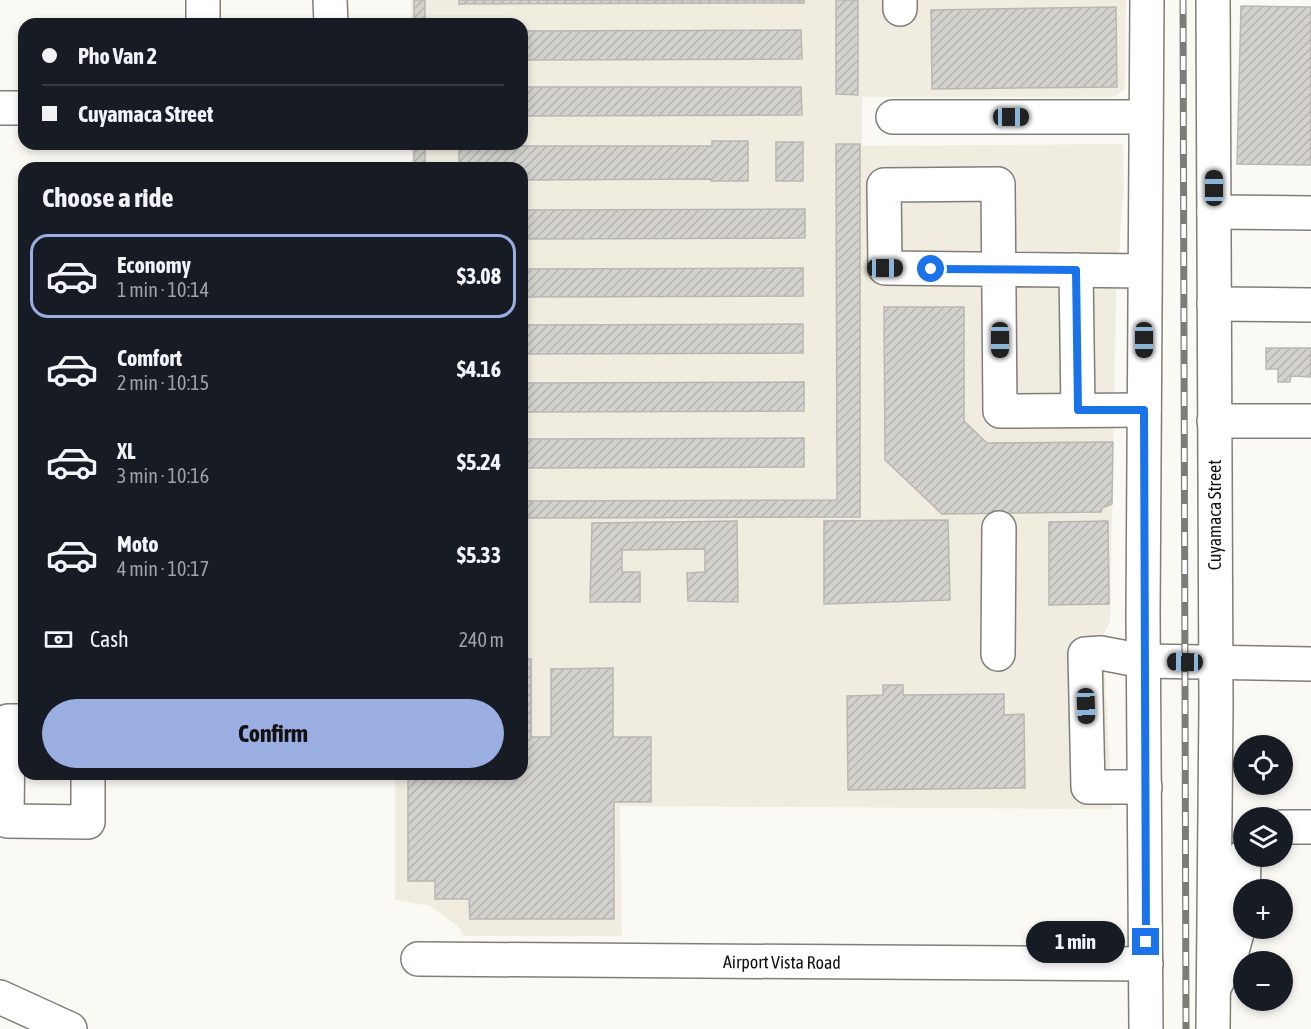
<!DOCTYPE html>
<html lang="en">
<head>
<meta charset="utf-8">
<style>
  body { margin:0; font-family:"Asap Condensed",sans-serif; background:#242831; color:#f1f3f6; height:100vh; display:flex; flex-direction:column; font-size:22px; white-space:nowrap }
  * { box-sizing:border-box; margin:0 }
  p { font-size:20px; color:#9ea1a6 }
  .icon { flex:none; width:33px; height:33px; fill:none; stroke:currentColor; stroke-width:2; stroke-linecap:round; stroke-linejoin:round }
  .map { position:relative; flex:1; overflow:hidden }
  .panel { position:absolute; left:18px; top:162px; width:510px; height:618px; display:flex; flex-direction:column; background:#171b24; border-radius:18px; box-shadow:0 3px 9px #0003 }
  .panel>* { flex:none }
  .hud { position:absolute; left:18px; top:18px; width:510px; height:132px; border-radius:18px; box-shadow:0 3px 9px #0003; display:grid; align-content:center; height:132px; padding:0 24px; background:#171b24 }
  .buttons { position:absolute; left:1233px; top:735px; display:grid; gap:12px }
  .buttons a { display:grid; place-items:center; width:60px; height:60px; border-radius:50%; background:#171b24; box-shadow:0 3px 9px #0003; font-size:30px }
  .end { position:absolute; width:27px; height:27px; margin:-14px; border:8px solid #1a73e8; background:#fff; box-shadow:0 0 0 3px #fff }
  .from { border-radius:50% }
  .bubble { position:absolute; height:42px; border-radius:21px; background:#171b24; box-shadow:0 3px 9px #0003; font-size:20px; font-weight:700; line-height:42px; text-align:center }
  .car { position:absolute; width:18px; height:36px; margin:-18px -9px; border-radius:8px; box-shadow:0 0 4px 2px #0007; background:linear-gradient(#222 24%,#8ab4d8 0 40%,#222 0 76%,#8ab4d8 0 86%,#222 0) }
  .hud b { display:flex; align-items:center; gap:21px; height:57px; font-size:22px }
  .hud b+b { border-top:2px solid #363941 }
  .hud i { width:15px; height:15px; background:#f1f3f6 }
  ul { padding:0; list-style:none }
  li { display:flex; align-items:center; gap:18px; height:84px; margin:0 12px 9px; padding:0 12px; border:3px solid transparent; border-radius:18px }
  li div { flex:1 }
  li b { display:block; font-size:22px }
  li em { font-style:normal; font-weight:700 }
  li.on { border-color:#9baee2 }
  li>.icon { width:54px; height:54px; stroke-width:1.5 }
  h2 { padding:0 24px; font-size:27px; line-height:72px }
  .pay { display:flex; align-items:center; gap:15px; height:66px; padding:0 24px; font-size:22px }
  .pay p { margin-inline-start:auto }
  .button { display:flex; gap:12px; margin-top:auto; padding:12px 24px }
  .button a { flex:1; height:69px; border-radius:36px; background:#9baee2; color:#111; font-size:24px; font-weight:700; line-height:69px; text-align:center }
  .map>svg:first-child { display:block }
</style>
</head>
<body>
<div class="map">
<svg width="1311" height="1029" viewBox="0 0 1311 1029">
  <defs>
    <pattern id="building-hatch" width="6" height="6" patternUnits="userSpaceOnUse" patternTransform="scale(1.5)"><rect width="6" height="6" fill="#d4d2cd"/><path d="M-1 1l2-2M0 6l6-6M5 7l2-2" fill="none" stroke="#b5b3af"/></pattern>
  </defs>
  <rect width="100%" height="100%" fill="#fbf9f3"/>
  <!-- built -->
  <path fill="#f1ece0" d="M411,0H1126L1125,88L1115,97H862V146L1123,144L1124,186L1116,293L1110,622L1103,635L1112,809L620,806L622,936H464L458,926L430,906L395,900V774H522V168H412V144H522V24H411Z"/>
  <!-- building -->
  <path fill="url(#building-hatch)" stroke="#b9b7b2" stroke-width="1.5" d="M414,0H425V24H414Z
    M459,0H804V3L459,4Z
    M836,0H858V95L836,94Z
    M1241,6L1311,7V165L1237,164Z
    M1116,7L1117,87L932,89L931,10Z
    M801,30L802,59L522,60V31Z
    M522,87H801L802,115L522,116Z
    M712,141H748V181H711V179L522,180V168H459V146H712Z
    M776,142H803V181H776Z
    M414,144H425V168H414Z
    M836,144H860V517L522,518V501L837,500Z
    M805,209V238L522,239V210Z
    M803,268V296L522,297V269Z
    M884,307H964V421L987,443L1113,442L1112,504L1102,508L1101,512L942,514L885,460Z
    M803,324V353L522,354V325Z
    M1266,348H1311V377L1291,376L1290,382H1278V369H1266Z
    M804,382V411L522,412V383Z
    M804,438V467L522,468V439Z
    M948,520L950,600L824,604V521Z
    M737,521L738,602L688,601L687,573L705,572V549L622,550V572H640V602H590L592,523Z
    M1108,521L1109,604L1049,605V522Z
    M522,659H531V737H551V669L613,668V737H651V802H614V919H470L469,899H435V881H408V774H522Z
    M883,685H903V695L1004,694V715L1024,714L1025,788L848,790L847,696L883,695Z"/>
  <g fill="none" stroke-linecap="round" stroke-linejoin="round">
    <defs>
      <g id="minor">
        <path d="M330,0L331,24"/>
        <path d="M900,9V0"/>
        <path d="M203,24V0"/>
        <path d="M0,108H24"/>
        <path d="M893,117H1146"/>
        <path d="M1214,212L1311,213"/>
        <path d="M1076,270L1078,410"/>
        <path d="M1214,304L1311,305"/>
        <path d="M1144,410L1000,411L998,184L884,185L885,268L1145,271"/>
        <path d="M1214,421H1311"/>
        <path d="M998,654L999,528"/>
        <path d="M24,721H8L7,821L88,822V774"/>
        <path d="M1145,787H1088L1085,654L1101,653L1143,661L1311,664"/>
        <path d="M1282,827H1311"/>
        <path id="s1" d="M418,959L1146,964"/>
        <path d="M1214,988L1232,951L1243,912L1244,856"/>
      </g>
      <path id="major" d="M1146,1029L1143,615L1147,0
        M1213,1029L1216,704L1213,0"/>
      <path id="highway" d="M0,997L70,1029"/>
    </defs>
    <!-- minor casing -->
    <use href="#minor" stroke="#807e79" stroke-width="36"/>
    <!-- major casing -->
    <use href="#major" stroke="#807e79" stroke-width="36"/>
    <!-- highway casing -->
    <use href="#highway" stroke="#807e79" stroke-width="36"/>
    <!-- minor -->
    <use href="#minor" stroke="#fff" stroke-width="33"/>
    <!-- major -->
    <use href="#major" stroke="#fff" stroke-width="33"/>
    <!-- highway -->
    <use href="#highway" stroke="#fff" stroke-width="33"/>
    <defs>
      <path id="rail" d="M1183,0L1186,1029"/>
    </defs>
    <!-- rail casing -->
    <use href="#rail" stroke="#7d7c78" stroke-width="7"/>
    <!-- rail -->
    <use href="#rail" stroke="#fff" stroke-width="4.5" stroke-dasharray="14" stroke-linecap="butt"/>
  </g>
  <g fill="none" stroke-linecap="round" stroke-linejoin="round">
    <!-- route -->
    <path stroke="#1a73e8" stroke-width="8" d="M931,269L1076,270L1078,410H1144L1146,942"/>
  </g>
  <g text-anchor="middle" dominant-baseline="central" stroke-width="5" stroke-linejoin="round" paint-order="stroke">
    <!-- street labels -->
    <g font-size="18" fill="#121110" stroke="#fff">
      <text transform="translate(1214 515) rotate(-90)">Cuyamaca Street</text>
      <text stroke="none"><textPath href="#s1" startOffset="364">Airport Vista Road</textPath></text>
    </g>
  </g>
</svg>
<div class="buttons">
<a><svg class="icon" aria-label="locate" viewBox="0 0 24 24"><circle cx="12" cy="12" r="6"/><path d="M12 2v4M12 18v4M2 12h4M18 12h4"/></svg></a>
<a><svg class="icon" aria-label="layers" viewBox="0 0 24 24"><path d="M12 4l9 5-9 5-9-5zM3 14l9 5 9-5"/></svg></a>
<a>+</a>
<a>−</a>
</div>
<i class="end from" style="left:931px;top:269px"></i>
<i class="end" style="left:1146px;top:942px"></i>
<div class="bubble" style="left:1026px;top:921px;width:99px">1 min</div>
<i class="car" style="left:1011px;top:117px;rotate:90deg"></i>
<i class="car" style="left:1214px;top:188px;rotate:0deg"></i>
<i class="car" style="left:885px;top:268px;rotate:90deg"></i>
<i class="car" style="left:1000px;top:340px;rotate:180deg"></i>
<i class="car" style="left:1144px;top:340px;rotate:180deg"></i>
<i class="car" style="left:1185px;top:662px;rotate:271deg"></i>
<i class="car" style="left:1086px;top:706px;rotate:178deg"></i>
<div class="hud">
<b><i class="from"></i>Pho Van 2</b>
<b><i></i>Cuyamaca Street</b>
</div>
<section class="panel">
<h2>Choose a ride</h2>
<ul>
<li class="on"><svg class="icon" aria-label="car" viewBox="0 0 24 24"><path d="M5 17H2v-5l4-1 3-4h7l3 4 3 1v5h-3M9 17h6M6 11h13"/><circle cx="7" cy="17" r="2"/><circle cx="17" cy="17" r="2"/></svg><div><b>Economy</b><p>1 min · 10:14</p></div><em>$3.08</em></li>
<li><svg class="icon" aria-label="car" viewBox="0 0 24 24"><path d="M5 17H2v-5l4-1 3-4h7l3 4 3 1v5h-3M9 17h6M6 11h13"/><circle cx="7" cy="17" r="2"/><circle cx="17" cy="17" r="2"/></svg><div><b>Comfort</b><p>2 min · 10:15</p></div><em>$4.16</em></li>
<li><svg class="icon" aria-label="car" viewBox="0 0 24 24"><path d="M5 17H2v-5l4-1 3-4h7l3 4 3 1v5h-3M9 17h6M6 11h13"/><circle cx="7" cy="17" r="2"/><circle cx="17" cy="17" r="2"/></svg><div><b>XL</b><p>3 min · 10:16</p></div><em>$5.24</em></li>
<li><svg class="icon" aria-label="car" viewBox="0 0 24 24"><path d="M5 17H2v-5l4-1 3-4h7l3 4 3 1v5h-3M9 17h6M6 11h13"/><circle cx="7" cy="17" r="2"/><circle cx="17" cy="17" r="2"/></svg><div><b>Moto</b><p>4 min · 10:17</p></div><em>$5.33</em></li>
</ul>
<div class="pay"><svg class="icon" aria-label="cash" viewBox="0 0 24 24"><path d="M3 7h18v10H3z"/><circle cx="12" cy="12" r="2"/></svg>Cash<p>240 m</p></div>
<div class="button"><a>Confirm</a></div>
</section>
</div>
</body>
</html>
